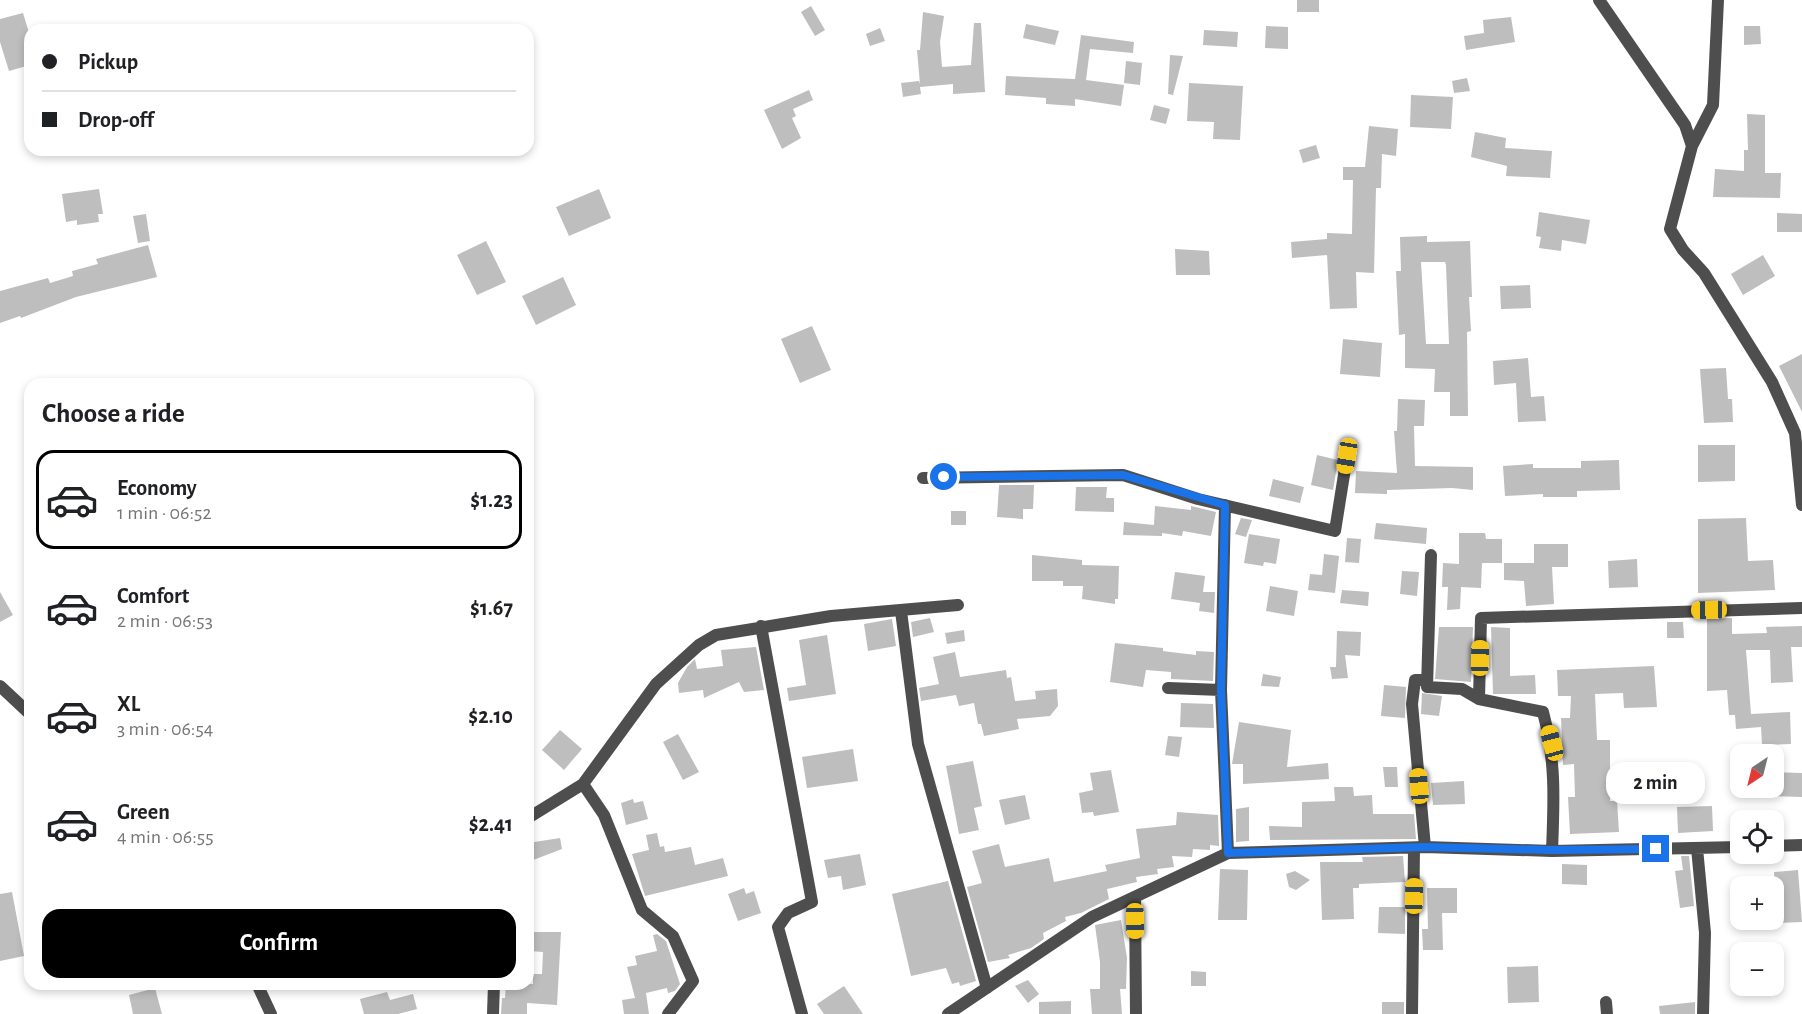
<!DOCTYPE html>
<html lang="en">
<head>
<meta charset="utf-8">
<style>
  body { margin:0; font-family:"Alegreya Sans",sans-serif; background:#f2f2f2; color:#202124; height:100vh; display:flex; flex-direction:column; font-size:22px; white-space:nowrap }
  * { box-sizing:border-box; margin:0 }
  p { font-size:20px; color:#757577 }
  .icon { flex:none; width:33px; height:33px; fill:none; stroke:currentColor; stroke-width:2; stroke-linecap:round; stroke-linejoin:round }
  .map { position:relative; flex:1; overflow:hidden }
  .drawer { position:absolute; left:24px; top:378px; width:510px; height:612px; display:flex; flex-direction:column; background:#fff; border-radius:18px; box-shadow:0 3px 9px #0003 }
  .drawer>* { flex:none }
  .banner { position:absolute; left:24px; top:24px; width:510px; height:132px; border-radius:18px; box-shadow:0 3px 9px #0003; display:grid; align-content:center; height:132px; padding:0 18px; background:#fff }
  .needle { width:39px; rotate:215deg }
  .controls { position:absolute; left:1730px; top:744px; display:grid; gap:12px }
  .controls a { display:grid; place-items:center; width:54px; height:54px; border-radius:12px; background:#fff; box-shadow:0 3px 9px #0003; font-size:30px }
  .end { position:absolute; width:27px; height:27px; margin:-14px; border:8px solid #1a73e8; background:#fff; box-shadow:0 0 0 3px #fff }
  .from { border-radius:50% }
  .bubble { position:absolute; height:42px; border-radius:18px; background:#fff; box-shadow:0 3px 9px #0003; font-size:20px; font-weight:700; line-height:42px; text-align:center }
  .car { position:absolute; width:18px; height:36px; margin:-18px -9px; border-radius:8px; box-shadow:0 0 4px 2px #0007; background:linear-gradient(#f5c518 24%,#345 0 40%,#f5c518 0 76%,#345 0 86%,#f5c518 0) }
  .banner b { display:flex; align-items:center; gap:21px; height:57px; font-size:22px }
  .banner b+b { border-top:2px solid #e0e0e0 }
  .banner i { width:15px; height:15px; background:#202124 }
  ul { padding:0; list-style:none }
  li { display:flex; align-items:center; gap:18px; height:99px; margin:0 12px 9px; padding:0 6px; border:3px solid transparent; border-radius:18px }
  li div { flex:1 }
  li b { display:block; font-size:22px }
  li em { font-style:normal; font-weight:700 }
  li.current { border-color:#000 }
  li>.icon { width:54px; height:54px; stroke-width:1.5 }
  h2 { padding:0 18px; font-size:27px; line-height:72px }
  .cta { display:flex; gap:12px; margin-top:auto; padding:12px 18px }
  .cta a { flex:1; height:69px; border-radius:18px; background:#000; color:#fff; font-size:24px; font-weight:700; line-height:69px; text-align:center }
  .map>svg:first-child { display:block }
</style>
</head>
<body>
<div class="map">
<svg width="1802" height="1014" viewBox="0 0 1802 1014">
  <rect width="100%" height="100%" fill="#fff"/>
  <!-- building -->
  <path fill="#bebebe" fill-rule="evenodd" d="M1297,0H1319V12H1297Z
    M811,6L825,30L815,36L801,12Z
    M923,12L944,16L940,42L942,67L971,65L974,23H981L985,92L953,94V84L920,87L921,94L903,97L901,83L919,81L920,84L917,50H920Z
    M23,13L30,36V65L9,71L0,42V19Z
    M1511,17L1515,42L1466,50L1464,36L1484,33L1483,20Z
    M1026,24L1059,31L1055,45L1023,38Z
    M1266,26L1288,27V49L1265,48Z
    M1744,26H1760L1761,44L1744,45Z
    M880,28L885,41L870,46L866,34Z
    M1204,30L1238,32L1237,47L1203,45Z
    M1081,35L1134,42L1133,53L1090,49L1086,80L1124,85L1121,106L1075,99V106L1046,104V98L1005,95L1006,76L1075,79Z
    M1170,55L1183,56L1173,95L1168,94Z
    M1126,61L1142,63L1140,85L1124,83Z
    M1467,78L1470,91L1454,93L1452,81Z
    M1189,83L1243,86L1240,140L1213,139L1214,122L1187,121Z
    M809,90L813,100L793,109L796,116L792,118L801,138L782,149L764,110Z
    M1411,95L1453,97L1451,129L1410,127Z
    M1154,105L1170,109L1166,124L1150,120Z
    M1747,114L1765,115V173H1781L1780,198L1713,197L1715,169L1744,171V150H1748Z
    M1369,126L1398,129L1396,156L1382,154L1381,188H1376L1374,273L1356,272L1357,308L1330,309L1327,255L1292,258L1291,242L1327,239V233L1352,234L1353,180H1343V167H1365Z
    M1475,132L1506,138L1505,148L1552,151L1550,178L1506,176L1507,166L1471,157Z
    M1316,145L1320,158L1303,163L1299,150Z
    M99,189L103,214H98L99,222L77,225V220L66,222L62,194Z
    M599,189L611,218L569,236L556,207Z
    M1539,212L1590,220L1586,244L1562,240L1561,251L1539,248L1541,237L1536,236Z
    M1777,213L1802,214V232H1777Z
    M146,214L150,241L138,243L133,216Z
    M1427,236V242L1470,241L1472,297H1469L1471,331L1467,332L1468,416H1450V392H1434L1435,369L1405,368V334L1399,335L1396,271H1401L1400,237ZM1421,262H1445L1446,265L1449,344H1426Z
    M486,241L506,282L477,295L457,255Z
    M148,245L157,277L76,297L21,318L20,316L0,323V291L48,278L50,283L73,276L72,271L98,264L96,259Z
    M1175,249L1209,251L1210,275H1176Z
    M1763,255L1775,276L1743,295L1731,274Z
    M563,277L576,305L536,325L522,296Z
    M1530,285L1531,308L1501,309L1500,286Z
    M812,326L831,370L800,383L781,339Z
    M1343,339L1382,343L1380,377L1340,374Z
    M1802,354V412L1779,366Z
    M1528,358L1531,397L1544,396L1546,421L1518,422L1516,383L1494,385L1493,361Z
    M1726,368L1728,399H1732L1733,422L1704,423L1700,369Z
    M1398,399L1425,400L1424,426H1414L1415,466L1473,467V490L1452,488L1387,490V494L1355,493L1356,471L1397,473L1394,431H1397Z
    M1698,445H1735V481L1698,482Z
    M1317,455L1338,460L1333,490L1311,485Z
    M1619,460L1620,490L1577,491V497H1543V494L1505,496L1503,466L1533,464V468H1581V461Z
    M1273,479L1304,487L1300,503L1269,496Z
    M999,485H1034L1033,509H1023V519L997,517Z
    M1076,487H1107L1106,498H1114V512L1075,511Z
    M1155,506L1191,510V506L1216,512L1211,536L1183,531L1182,536L1162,533V536L1123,535L1124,522L1154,525Z
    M951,511H966V525H951Z
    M1241,518L1252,520L1246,537L1235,534Z
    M1746,518L1748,561L1773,560L1775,590L1698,593V519Z
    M1376,523L1427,528L1426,544L1374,539Z
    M1459,533H1485L1486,539H1502V563H1482L1481,588L1461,587L1460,609L1447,610L1448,587H1442L1443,563L1459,564Z
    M1249,534L1280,539L1276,564L1264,562L1263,566L1244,563Z
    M1347,538L1361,539L1359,563L1345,562Z
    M1534,544H1568V567H1552L1554,604L1526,606L1524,581L1504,580V563H1534Z
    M1324,554L1339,556L1335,593L1308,590L1310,574L1322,575Z
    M1032,555L1082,560V565L1119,566L1118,599H1115V604L1082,599L1083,586H1063V581H1032Z
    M1637,559L1638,587L1609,588L1608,561Z
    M1402,571L1419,572L1417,596L1400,594Z
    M1175,572L1205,576L1203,592H1215L1214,613L1199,611L1200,603L1171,599Z
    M1270,586L1298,591L1294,616L1266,611Z
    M1342,590L1369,592L1368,606L1340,603Z
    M0,592L13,615L0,622Z
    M930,618L934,632L913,637L911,622Z
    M1732,618V634L1767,633L1766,627L1802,626V647H1791L1793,682L1771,683L1770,650H1746L1751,714L1790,712L1791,744L1762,745L1761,727L1736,729L1735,715H1729L1727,690L1707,691V619Z
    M892,619L896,646L868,651L864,624Z
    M1667,622H1683L1684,638H1667Z
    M1439,627H1473L1471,682L1435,679Z
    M1491,627L1510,628V676L1535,675L1536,694H1493Z
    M964,630L965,641L947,644L945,633Z
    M1337,631L1361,632L1360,656L1345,655L1348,678L1332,679L1330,667H1336Z
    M827,635L836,694L789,701L787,688L806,685L799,640Z
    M1115,643L1163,648V651L1170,652L1196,655V651L1214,652L1213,681L1171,679V672L1146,670L1143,687L1110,682Z
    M756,647L764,690L744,692L739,682L704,698L703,690L679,693L678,683L687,667L695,659L697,669L723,666L721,650Z
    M955,652L960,677L1006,670L1007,678L1011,677L1015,701L1036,699L1035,691L1057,689L1058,706L1050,716L1017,719L1019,729L984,736L981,724H978L974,703L959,706L956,695L921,701L919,688L939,684L933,657Z
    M1654,666L1657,707L1624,708L1623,693L1595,694L1597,740H1610V801H1617L1619,832L1570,834L1568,797H1575L1574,764L1563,765L1561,718H1570L1571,696H1558L1557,670Z
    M1263,674L1281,677L1279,687L1261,686Z
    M1384,685L1406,687L1405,718L1381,716Z
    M1422,693L1442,696L1439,716L1421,714Z
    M1181,703L1213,704L1214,728L1180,727Z
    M1239,722L1291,730L1287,767L1328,763L1329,779L1243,784V764H1232Z
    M560,730L582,749L564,770L542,750Z
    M678,734L699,772L683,780L663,742Z
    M1168,736L1182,737L1179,757L1165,755Z
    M853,749L858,781L807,788L802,757Z
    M973,761L982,806L974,808L979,830L959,834L946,766Z
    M1383,767H1397L1398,787H1385Z
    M1111,770L1119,812L1094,816L1093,812L1082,813L1079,793L1093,790L1090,773Z
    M1773,772L1802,773V797L1773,796Z
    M1464,781L1465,804L1433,805L1431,783Z
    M1334,787H1353L1354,796L1372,795L1373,814H1414L1416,839L1270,840L1269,826L1302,827V802L1335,801Z
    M1025,795L1030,819L1005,825L999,800Z
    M633,799L634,803L643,801L648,819L626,825L621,803Z
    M1712,806L1713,831L1678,833L1677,807Z
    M1249,807V841L1236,842V809Z
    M1177,812L1218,815L1219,846L1210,845V850L1193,849L1192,857L1172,856L1174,867L1157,869L1158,874L1136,877L1137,882L1107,889L1109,899L1081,913L1065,917L1066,921L1043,933L1044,939L1031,948L1008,955L1010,958L988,962L967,887L982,883L972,851L999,844L1005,867L1049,858L1054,882L1107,871L1105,865L1140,858L1136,829L1176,825Z
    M657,833L660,847L664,846L665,852L691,847L695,865L723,858L728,876L645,896L632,854L649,850L646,835Z
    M560,838L562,849L528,862V843Z
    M860,854L866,885L843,890L841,876L828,878L824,860Z
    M1403,856L1405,882L1359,884V888H1353L1354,919L1322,920L1320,862H1363L1362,857Z
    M1681,856H1689L1694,906L1680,908L1675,871L1683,870Z
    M1562,864L1587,865V885L1562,884Z
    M1220,869L1248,870L1247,920H1218Z
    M1798,870L1802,922L1777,923L1774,872Z
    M1295,871L1310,880L1296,890L1289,887L1286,874Z
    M948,881L976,981L960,986L959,982L952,984L946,968L911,976L892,894Z
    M744,888L746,894L754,891L761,913L738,921L728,894Z
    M1427,888H1457V913H1442L1443,950H1423L1422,929H1428Z
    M12,892L24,956L0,961V894Z
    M1379,907H1405V934L1378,933Z
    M1121,920L1127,958L1126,989H1120L1122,1014H1092L1090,989H1100V962L1095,925Z
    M530,932H561L557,1005L527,1003V1014H501L502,998H505L506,984H533V974H542L543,952L530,951Z
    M657,934L666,941L680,984L675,991L668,993L667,988L646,993L649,1014H624L622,1000L635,998L627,967L637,965L635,956L657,951L653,935Z
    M1538,966L1539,1002L1508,1003L1507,967Z
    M1191,971L1206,972V986H1191Z
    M1028,980L1039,994L1028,1003L1015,986Z
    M844,986L863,1014H824L817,1004Z
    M155,988L162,1014H133L129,995Z
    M387,992L390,1000L413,994L417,1009L398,1014H364L360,999Z
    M1071,1001V1014H1039V1002Z
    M1382,1002H1404V1014H1382Z
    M1695,1002V1014H1660L1659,1006Z"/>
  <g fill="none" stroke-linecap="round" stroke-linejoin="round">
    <!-- street -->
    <path stroke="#4e4e4e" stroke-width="12" d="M1599,0L1685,125L1692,146L1670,229L1683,250L1704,273L1772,382L1795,433L1802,505
      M1692,146L1713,105L1718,0
      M923,478L1123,475L1198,499L1335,531L1347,456
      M1225,505L1221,690L1228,853
      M1431,555L1427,687L1462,689L1479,699L1543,712C1556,761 1554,801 1552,851
      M901,611L918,744L987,988
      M761,626L812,902L788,913L778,927L802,1014
      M0,686L30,714
      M1168,688L1221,690
      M1479,699L1481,618L1802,608
      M583,784L604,815L642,910L673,936L693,981L668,1014
      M528,818L583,784L656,684L699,645L716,635L831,616L958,605
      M1773,846L1802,845
      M1425,847L1412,704L1415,680H1426
      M1697,848L1705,933L1703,1014
      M1135,897L1136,1014
      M257,984L271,1014
      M1606,1002L1607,1014
      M493,1014L494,984
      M948,1014L1092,917L1228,853L1425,847L1552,851L1740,847
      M1412,1014L1414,849"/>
  </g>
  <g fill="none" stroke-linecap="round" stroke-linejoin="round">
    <!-- route -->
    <path stroke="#1a73e8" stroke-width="8" d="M944,477L1123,475L1225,505L1221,690L1228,853L1425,847L1552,850L1656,849"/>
  </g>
</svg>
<div class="controls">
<a><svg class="needle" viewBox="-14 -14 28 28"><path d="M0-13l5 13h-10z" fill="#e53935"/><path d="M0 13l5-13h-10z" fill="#757577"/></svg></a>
<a><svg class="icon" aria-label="locate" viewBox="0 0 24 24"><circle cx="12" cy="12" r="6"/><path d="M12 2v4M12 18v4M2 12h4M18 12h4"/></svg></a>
<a>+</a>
<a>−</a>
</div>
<i class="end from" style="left:944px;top:477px"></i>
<i class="end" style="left:1656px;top:849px"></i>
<div class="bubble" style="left:1606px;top:762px;width:99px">2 min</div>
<i class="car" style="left:1347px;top:456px;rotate:189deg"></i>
<i class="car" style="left:1709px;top:610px;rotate:269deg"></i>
<i class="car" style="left:1480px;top:658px;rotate:1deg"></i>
<i class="car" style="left:1552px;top:743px;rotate:345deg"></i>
<i class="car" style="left:1419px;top:786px;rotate:355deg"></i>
<i class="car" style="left:1414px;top:896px;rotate:1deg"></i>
<i class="car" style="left:1135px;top:921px;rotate:179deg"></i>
<div class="banner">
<b><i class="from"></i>Pickup</b>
<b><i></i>Drop-off</b>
</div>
<section class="drawer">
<h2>Choose a ride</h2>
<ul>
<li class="current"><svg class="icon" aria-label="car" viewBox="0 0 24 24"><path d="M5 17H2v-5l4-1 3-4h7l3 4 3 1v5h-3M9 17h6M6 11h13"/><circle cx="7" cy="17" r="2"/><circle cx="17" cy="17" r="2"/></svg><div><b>Economy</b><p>1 min · 06:52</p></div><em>$1.23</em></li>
<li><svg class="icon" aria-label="car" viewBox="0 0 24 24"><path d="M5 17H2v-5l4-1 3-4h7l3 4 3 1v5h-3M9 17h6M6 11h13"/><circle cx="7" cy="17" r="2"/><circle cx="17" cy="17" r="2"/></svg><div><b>Comfort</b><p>2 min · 06:53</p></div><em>$1.67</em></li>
<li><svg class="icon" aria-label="car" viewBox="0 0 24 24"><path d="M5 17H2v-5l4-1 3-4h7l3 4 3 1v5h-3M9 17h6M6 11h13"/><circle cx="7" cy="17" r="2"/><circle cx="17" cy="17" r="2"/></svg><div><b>XL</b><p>3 min · 06:54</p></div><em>$2.10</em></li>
<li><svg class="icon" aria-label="car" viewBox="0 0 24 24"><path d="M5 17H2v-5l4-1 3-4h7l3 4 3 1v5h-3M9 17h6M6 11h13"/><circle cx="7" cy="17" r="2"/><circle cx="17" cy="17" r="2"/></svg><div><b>Green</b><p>4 min · 06:55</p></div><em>$2.41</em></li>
</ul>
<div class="cta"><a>Confirm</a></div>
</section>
</div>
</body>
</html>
